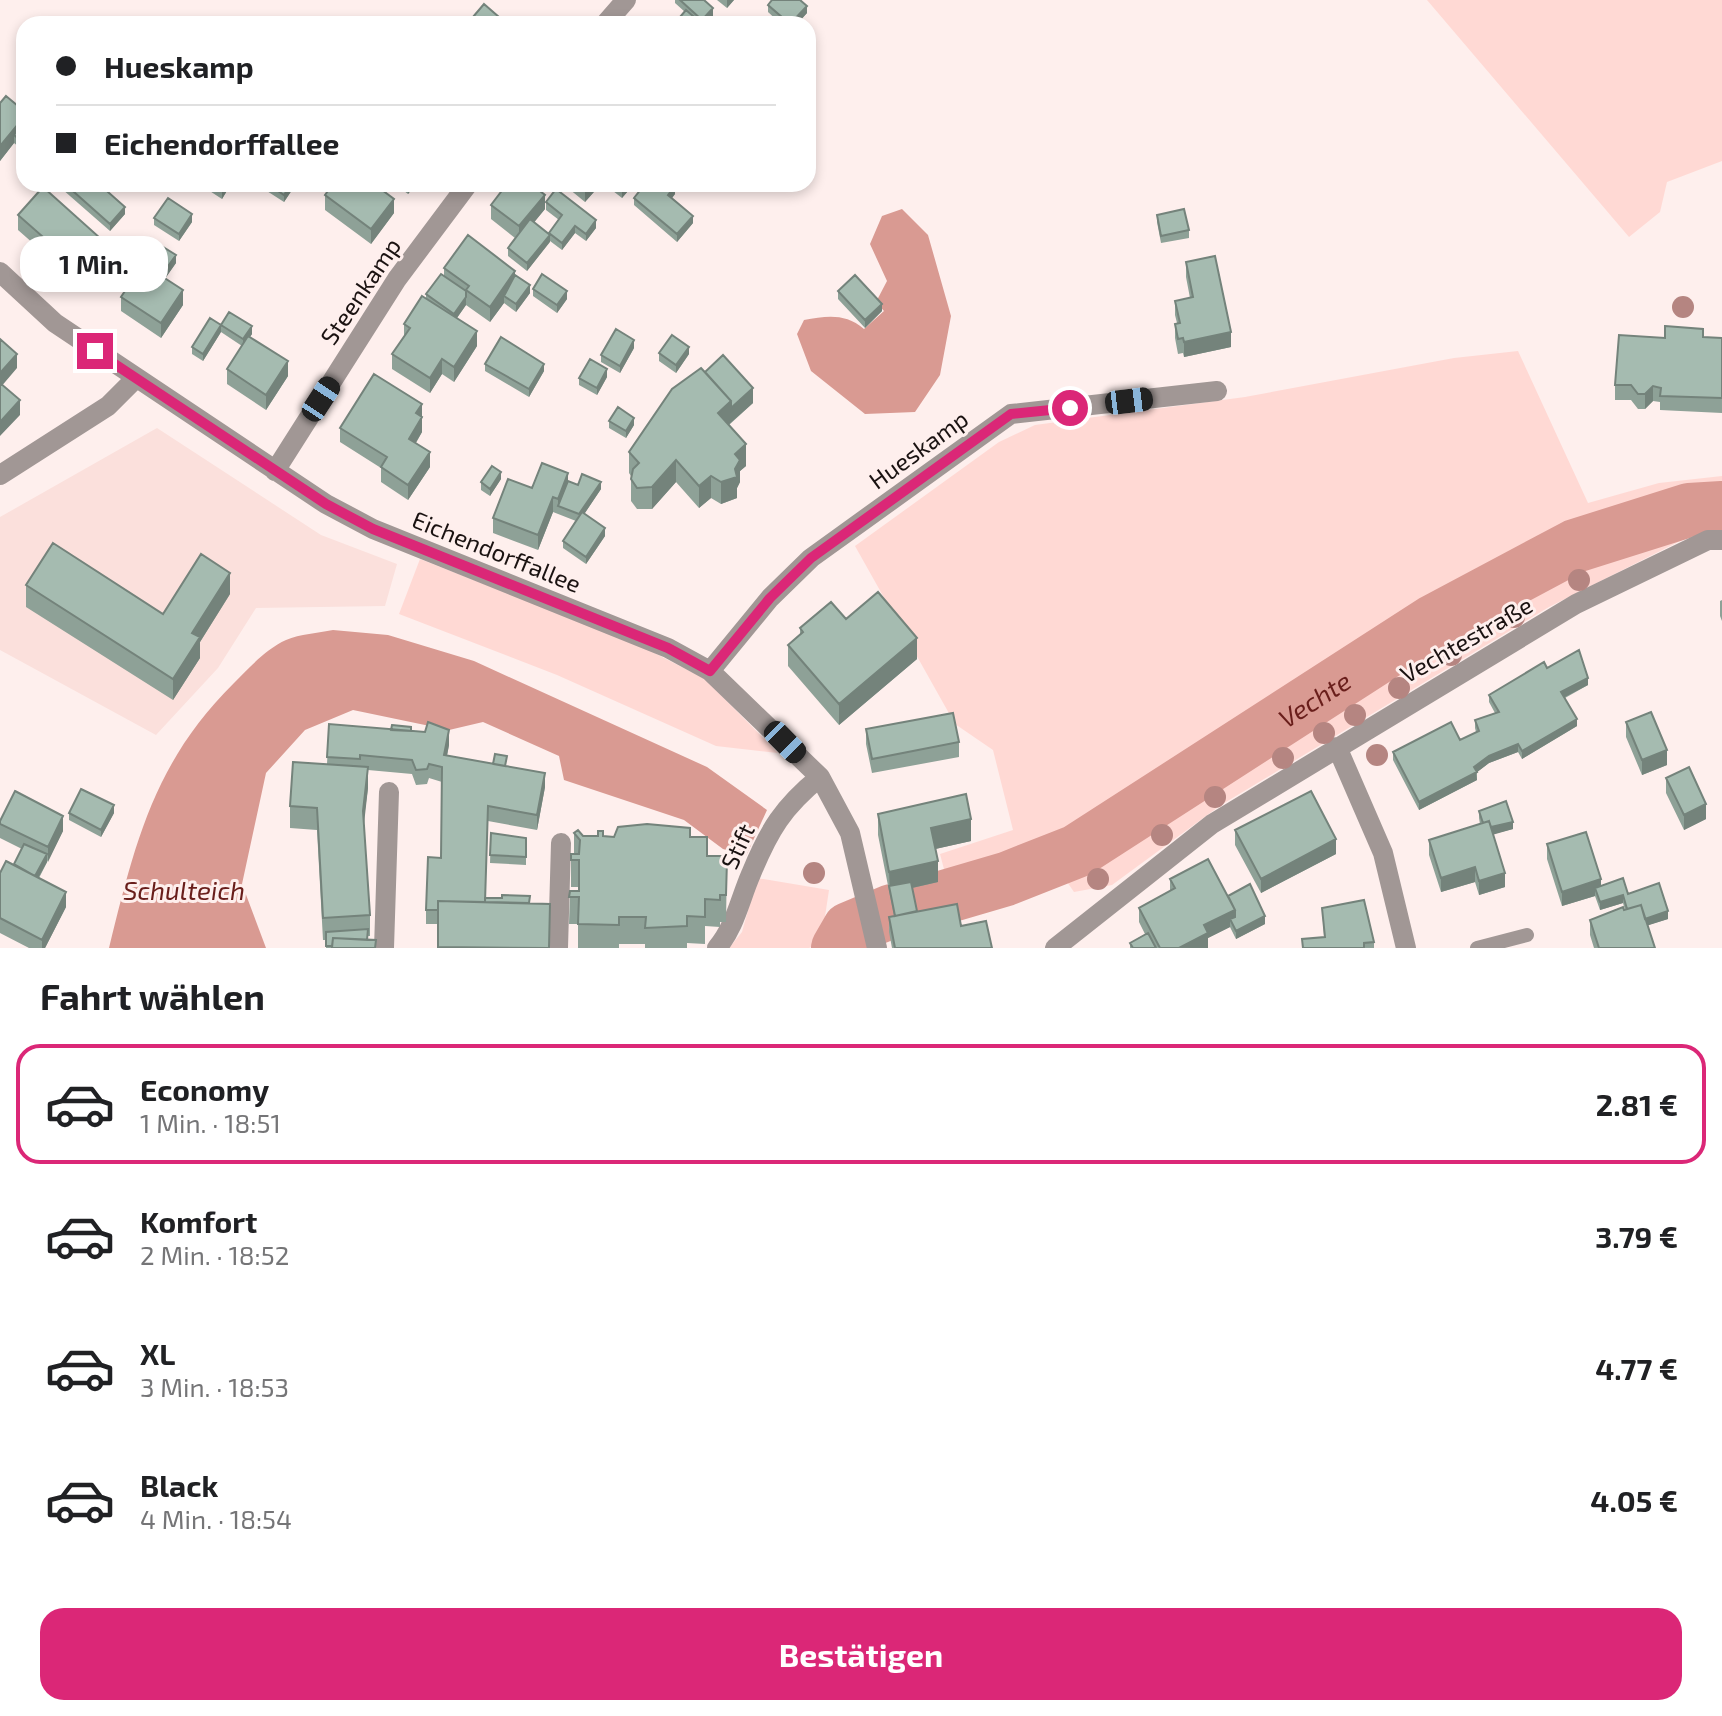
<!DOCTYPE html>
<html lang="de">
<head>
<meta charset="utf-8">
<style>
  body { margin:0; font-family:"Exo 2",sans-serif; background:#f2f2f2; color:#202124; height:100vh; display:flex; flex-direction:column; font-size:30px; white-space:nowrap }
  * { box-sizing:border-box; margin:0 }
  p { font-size:26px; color:#757577 }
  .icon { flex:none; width:44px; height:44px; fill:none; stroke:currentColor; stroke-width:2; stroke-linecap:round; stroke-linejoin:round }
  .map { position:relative; height:948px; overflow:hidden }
  .sheet { display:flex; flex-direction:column; background:#fff; flex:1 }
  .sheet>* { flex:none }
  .hud { position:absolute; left:16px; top:16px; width:800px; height:176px; border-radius:24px; box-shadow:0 4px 12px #0003; display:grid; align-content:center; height:176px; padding:0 40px; background:#fff }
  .end { position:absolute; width:36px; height:36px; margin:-18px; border:10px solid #db2777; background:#fff; box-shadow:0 0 0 4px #fff }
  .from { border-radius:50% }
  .bubble { position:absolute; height:56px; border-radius:24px; background:#fff; box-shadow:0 4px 12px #0003; font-size:26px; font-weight:700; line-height:56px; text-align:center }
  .car { position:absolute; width:24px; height:48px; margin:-24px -12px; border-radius:10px; box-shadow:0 0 6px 2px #0007; background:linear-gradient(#222 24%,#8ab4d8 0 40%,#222 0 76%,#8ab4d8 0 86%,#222 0) }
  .hud b { display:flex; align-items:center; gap:28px; height:76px; font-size:30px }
  .hud b+b { border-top:2px solid #e0e0e0 }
  .hud i { width:20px; height:20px; background:#202124 }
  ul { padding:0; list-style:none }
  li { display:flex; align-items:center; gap:24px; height:120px; margin:0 16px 12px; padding:0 24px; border:4px solid transparent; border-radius:24px }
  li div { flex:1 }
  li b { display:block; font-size:30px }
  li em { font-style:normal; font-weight:700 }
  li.current { border-color:#db2777 }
  li>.icon { width:72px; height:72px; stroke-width:1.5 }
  h2 { padding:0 40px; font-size:36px; line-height:96px }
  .button { display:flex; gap:16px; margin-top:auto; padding:16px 40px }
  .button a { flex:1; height:92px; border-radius:24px; background:#db2777; color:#fff; font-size:32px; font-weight:700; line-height:92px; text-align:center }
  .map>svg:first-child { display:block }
</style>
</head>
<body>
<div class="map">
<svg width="1722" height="948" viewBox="0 0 1722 948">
  <rect width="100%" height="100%" fill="#feefed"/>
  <!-- built -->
  <path fill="#fbe0dc" d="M157,428L321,535L397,564L385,606L256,608L218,668L156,735L0,650V517Z"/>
  <!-- green -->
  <path fill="#ffd9d4" d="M1427,0H1722V161L1667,182L1660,212L1629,237Z
    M1518,351L1588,503L1659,483L1722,476V490C1667,497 1615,510 1564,532L1368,645L1130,798L1046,846L945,873L940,854L1013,830L993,750L955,724L855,546L999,442L1035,425L1245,397L1454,358Z
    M1722,515V529H1704L1549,607L1221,805L1112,885L1074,892L1063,876L1516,590C1581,554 1646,520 1722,515Z
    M420,559L637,644L705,679L778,753L716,746L557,675L399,614Z
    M757,878L829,890L821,943L809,948H729L742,932Z"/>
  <!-- water -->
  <path fill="#d99a92" d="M902,209L928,235L951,316L940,375L915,412L865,414L811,371L797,334L804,320C827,316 845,313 864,329L884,311L876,302L887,281L870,244L882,216Z
    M333,630L388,635L474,661L707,767L767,810L746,856L723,849L684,820L564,780L559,756L483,722L449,730L353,710L305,730L266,773L242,884L266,948H109C135,843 154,762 234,683C249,668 266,649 286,640C300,634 318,633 333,630Z"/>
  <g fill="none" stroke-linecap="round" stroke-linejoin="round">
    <!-- river -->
    <g stroke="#d99a92" stroke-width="54">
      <path id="s1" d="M914,906L1006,879L1077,851L1434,621L1575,546L1689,510L1722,508"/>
      <path d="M838,948L849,929L892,911"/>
    </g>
    <!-- lane -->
    <path stroke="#a19795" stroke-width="14" d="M1477,948L1527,935"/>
    <!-- street -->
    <path stroke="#a19795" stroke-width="20" d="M605,24L626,0
      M0,272L55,323L326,504L373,529L668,648L710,671L820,777L850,833L877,948
      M275,471L397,279L468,184
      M0,475L108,406L136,378
      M710,671L770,598L811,558L1011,414L1217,391
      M1337,747L1383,853L1406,948
      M384,948L389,792
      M558,948L561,843
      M717,948C735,927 740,899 751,874C769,830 783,807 820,777
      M1055,948L1212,824L1576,604L1708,540H1722"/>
  </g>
  <!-- trees -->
  <g fill="#b58581">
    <circle cx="1683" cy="307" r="11"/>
    <circle cx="1579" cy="580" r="11"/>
    <circle cx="1514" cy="617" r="11"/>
    <circle cx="1451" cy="655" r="11"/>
    <circle cx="1399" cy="688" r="11"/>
    <circle cx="1355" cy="715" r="11"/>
    <circle cx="1324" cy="733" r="11"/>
    <circle cx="1377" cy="755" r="11"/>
    <circle cx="1283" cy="758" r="11"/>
    <circle cx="1215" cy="797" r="11"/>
    <circle cx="1162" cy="835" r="11"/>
    <circle cx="814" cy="873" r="11"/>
    <circle cx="1098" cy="879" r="11"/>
  </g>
  <!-- wall -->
  <path fill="#8ea197" d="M675,0H704L713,16L706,24H674L685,12L675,3Z
    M717,0H734L727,8Z
    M768,5L807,13L797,24H781L768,12Z
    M0,103L24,111V151L14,143L0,161Z
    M62,184H99L125,214L110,231L62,189Z
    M199,184H231L222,199Z
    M256,184H296L284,202Z
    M395,184H416L408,194Z
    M563,184H601L585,202Z
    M604,184H634L622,198Z
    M675,194L672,198L693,223L677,242L634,205V198Z
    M325,195L394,213L371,244L325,210Z
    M546,202L596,228L586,241L575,233L562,250L550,241L527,271L508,256V248L515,238L491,219V205L545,209L534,222L549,234L559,220L546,210Z
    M18,215L100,253L76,281L18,230Z
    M1157,215L1189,230V238L1161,243L1157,222Z
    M154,218L192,222L179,241L154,225Z
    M1186,262L1231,347L1184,357L1183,353L1178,354L1175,338V324L1177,323L1175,315V301L1190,298L1186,277Z
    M176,263L165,278L183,305L161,338L121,311V297L146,266Z
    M444,268L515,275L530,293L516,312L504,303L490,322L466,305L457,318L477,346L454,382L442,374L430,393L392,369V354L404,336V324L426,298V294L444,276Z
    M533,289L567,299L557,313L533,296Z
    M838,291L882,311L865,328L838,299Z
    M221,325L252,334L250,337L288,376L266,410L227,384V369L242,346L221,332Z
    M221,332L203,361L192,354V347Z
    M1703,337L1722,338V413L1660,410V402L1653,401L1645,409H1638L1631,400H1615V385L1665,338Z
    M634,348L620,373L601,362V355Z
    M659,353L689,354L676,373L659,361Z
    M485,364L544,371L529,397L485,371Z
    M705,372L753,403L729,425L746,466L740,471V482L737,488V498L721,504L711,498L699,508L676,482L652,509H637L631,501V476L629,473V452Z
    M607,377L597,395L579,385V378Z
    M422,404V432L416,443L430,467L408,500L381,482V468L340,442V428Z
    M609,421L634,425L626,438L609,428Z
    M501,479L490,496L481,490V482Z
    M568,481L578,485L601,489L584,514L605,536L586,564L563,548V541L576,521L553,512L538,550L493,533V518L532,488Z
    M26,585L163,614L230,594L200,642V658L173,700L26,607Z
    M1722,600V621L1720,616V601Z
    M800,628L917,659L839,725L788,666V645L800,634Z
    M1547,668L1588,685L1565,698L1577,726L1522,759L1518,752L1489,763L1477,772V780L1419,810L1393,760V752L1460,740L1476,732L1475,728V720L1495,713L1489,702V695Z
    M1626,722L1667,765L1642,775L1626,737Z
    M329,724L411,731L449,745L447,756L507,766L545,787L537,830L488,821L485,898L529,903L550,948H438V924H426V910L441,858L442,782L429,778L427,784L416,785L412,774L368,770V788L363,825L370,915V936H368V940L376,948H326V940H323L317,830L290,828V806L327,764Z
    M866,729L959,742V757L872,773L866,744Z
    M1666,778L1706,819L1684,830L1666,793Z
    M1479,811L1513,829L1493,834L1505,887L1479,895L1475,882L1441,892L1429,855V840L1480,824L1479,818Z
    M69,813H114L101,837L69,820Z
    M878,814L971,841L935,849L938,882L912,888L917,911L961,926L992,948H892L889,932V917L894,916L878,835Z
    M0,821L63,831L39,878L66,907L45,948H29L0,933V873L14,864L22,849L0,838Z
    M1235,830L1336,854L1261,893L1235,845Z
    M491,833L526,838V865L490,863Z
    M574,833L583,836L690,837L707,856L721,860H727L726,922H720V927L705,926V944L687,943V948H645V944H619V948H578V924H569L570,891H579V887H571V854H574Z
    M1547,844L1601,886L1628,894L1668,919L1648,925L1655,948H1594L1590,935V920L1625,910L1623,903L1600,910L1595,896L1562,906L1547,859Z
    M1170,879L1228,896L1265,924L1236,939L1230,927L1208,938V948H1130V943L1145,934L1139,922V908L1170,891Z
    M1322,908L1374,942V948H1302V939L1324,937Z"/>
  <!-- shaded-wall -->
  <path fill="#74837b" d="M727,0H734L727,8Z
    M807,6V13L797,24H790Z
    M713,8V16L706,24H702V20Z
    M24,117V131L14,135V143L0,161V146Z
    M227,184H231L222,199V191Z
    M291,184H296L284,202V195Z
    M408,184H416L408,194Z
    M588,184H601L585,202V188Z
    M628,184H634L622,198V191Z
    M675,186V194L668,203V195Z
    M545,195V209L519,241V226Z
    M394,199V213L371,244V229Z
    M125,207V214L110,231V224Z
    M192,214V222L179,241V234Z
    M693,216V223L677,242V234Z
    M596,220V228L586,241V234Z
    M575,226V233L562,250V243Z
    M550,235V242L527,271V263Z
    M100,238V253L76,281V266Z
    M176,255V263L158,289V281Z
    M515,271V286L504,296V303L490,322V307Z
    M530,285V293L516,312V304Z
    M183,290V305L161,338V323Z
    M567,291V299L557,313V305Z
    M466,297V305L454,322V314Z
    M882,304V311L865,328V320Z
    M221,325V332L203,361V354Z
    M252,326V334L243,347V339Z
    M477,331V346L454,382V367Z
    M1231,332V347L1184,357V342Z
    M634,340V348L620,373V366Z
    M689,347V354L676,373V365Z
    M17,354V368L0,388V373Z
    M442,359V374L430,393V378Z
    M288,361V376L266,410V395Z
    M544,364V371L529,397V389Z
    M607,369V377L597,395V388Z
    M1653,386V401L1645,409V394Z
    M753,388V403L718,434V413L731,401Z
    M20,400V415L0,436V422Z
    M422,404V432L409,454V439L416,413Z
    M634,418V425L626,438V431Z
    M746,444V466L740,471V482L737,488V498L721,504V482L735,454Z
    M430,452V467L408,500V485Z
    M676,460V482L652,509V487Z
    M501,472V479L490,496V489Z
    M568,473V488L558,506V514V499Z
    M711,476V498L699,508V486Z
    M601,482V489L579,522V514Z
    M553,497V512L538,550V535Z
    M605,528V536L586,564V557Z
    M230,573V594L200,642V658L173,700V679L192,633Z
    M917,638V659L839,725V704Z
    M1588,678V685L1561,699V692Z
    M1577,719V726L1522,759V751Z
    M449,730V745L444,770V755Z
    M1518,744V752L1489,763L1476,773L1477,780L1419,810V802L1489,756Z
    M1667,750V765L1642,775V760Z
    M368,767V788L363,833V811Z
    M545,773V787L537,830V815Z
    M1706,804V819L1684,830V815Z
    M114,805V813L101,837V830Z
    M63,816V831L48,862V847Z
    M971,819V841L931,850V828Z
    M1513,822V829L1485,837V829Z
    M1336,839V854L1261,893V879Z
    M47,854V862L32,889V882Z
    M938,861V882L890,893L889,872Z
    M1475,867V882L1441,892V878Z
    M1505,873V887L1479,895V881Z
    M1601,879V894L1595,888V896L1562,906V892Z
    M66,892V907L45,948H42V940Z
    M1623,895V903L1600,910V902Z
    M1235,910V924L1230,919V927L1208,938V948H1179L1204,925Z
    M1668,911V919L1643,927V919Z
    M1265,916V924L1236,939V931Z"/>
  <!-- building -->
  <path fill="#a5bbb0" stroke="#74837b" stroke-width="2" d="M680,0H704L713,8L702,20Z
    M772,0H800L807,6L790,24L768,5Z
    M484,4L507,24H467Z
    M686,10L702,24H674Z
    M6,96L24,111V117L0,146V103Z
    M24,122V143L14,135Z
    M65,184H99L125,207L110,224Z
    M211,184H227L222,191Z
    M268,184H291L284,195Z
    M333,184H374L394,199L371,229L325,195Z
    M507,184H531L545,195L519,226L491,205Z
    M613,184H628L622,191Z
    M645,184H672L675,186L668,195L693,216L677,234L634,198Z
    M43,187L100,238L76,266L18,215Z
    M556,189L596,220L586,234L575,226L562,243L549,233L562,215L546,202Z
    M168,198L192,214L179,234L154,218Z
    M1184,209L1189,230L1161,236L1157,215Z
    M530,219L550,235L527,263L508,248Z
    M468,235L515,271L490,307L466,290L469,286L444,268Z
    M160,245L176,255L161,276L146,266Z
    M1215,256L1231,332L1184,342L1183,338L1178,339L1175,324L1180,323L1175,301L1193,297L1186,262Z
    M143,264L183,290L161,323L121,297Z
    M441,274L466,291V297L454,314L426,294Z
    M542,274L567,291L557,305L533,289Z
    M515,275L530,285L516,304L504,296Z
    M855,275L882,304L865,320L838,291Z
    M422,296L477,331L454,367L442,359L430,378L392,354L410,328L404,324Z
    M229,312L252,326L243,339L221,325Z
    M210,318L221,325L203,354L192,347Z
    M1665,326L1703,329V337L1722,338V398L1660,396L1661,388L1653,386L1645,394H1638L1631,385H1615L1619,335L1665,338Z
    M616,329L634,340L620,366L601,355Z
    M672,335L689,347L676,365L659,353Z
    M248,336L288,361L266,395L227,369Z
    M501,337L544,364L529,389L485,364Z
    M0,339L17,354L0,373Z
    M723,355L753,388L731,408V401L705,372Z
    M590,359L607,369L597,388L579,378Z
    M701,368L731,401L718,413L746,444L735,454L740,460L735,469L737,477L721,482L711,476L699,486L676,460L652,487L637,488L631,479L633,469L639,463L629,452L672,389Z
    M374,374L422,404L416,413L422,417L409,439L430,452L408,485L381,467L387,457L340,428Z
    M0,383L20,400L0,422Z
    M618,407L634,418L626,431L609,421Z
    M542,463L568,473L558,499L553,497L538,535L493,518L508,479L532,488Z
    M492,466L501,472L490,489L481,482Z
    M582,474L601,482L579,514L558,506L568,481L578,485Z
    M582,512L605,528L586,557L563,541Z
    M53,543L163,614L201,554L230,573L192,633L200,637L173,679L26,585Z
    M878,592L917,638L839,704L788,645L803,632L800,628L831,602L846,619Z
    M1579,650L1588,678L1561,692L1577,719L1522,751L1518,744L1489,756L1474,767L1477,772L1419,802L1393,752L1451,722L1460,740L1479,731L1475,720L1499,712L1489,695L1544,662L1547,668Z
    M1651,712L1667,750L1642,760L1626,722Z
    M953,713L959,742L872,759L866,729Z
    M428,722L449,730L444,755L545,773L537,815L488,806L485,902L438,901V910H426L428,857L441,858L442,767L429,764L427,769L416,770L412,760L360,755V759L327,757L329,724L425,732Z
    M392,725L411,727V731L391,730Z
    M495,754L507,756L505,766L493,764Z
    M293,762L368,767L363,811L370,915L323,918L317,808L290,806Z
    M1689,767L1706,804L1684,815L1666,778Z
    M81,789L114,805L101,830L69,813Z
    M15,791L63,816L48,847L0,824V821Z
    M1311,791L1336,839L1261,879L1235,830Z
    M966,794L971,819L931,828L938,861L889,872L878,814Z
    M1506,801L1513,822L1491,827L1489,821L1483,823L1479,811Z
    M1489,821L1505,873L1479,881L1475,867L1441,878L1429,840Z
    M647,824L690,828V837H707V856H721V860H727L726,895H720V900L705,899V917L687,916V926L645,928L646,917H619V925L578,924L579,897H569L570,891H579V860H571V854H579L580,840L574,833L578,830L583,836H598V831H603V836L614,837L618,827Z
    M1586,832L1601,879L1562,892L1547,844Z
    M491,833L526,838V857L490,855Z
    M24,844L47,854L35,876L14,864Z
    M1208,859L1235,910L1204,925L1208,933L1179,948H1160L1139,908L1175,888L1170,879Z
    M6,861L66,892L42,940L0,918V873Z
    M1623,878L1628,894L1659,883L1668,911L1645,919L1641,905L1627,909L1623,895L1600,902L1595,888Z
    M911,882L917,911L895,916L889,886Z
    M1250,884L1265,916L1236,931L1230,919L1235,917V910L1228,896Z
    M502,895L530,896L529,903L485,902V898H502Z
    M1364,900L1374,942L1364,943V948H1303L1302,939L1325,937L1322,908Z
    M438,901L550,904L549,948L438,947Z
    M957,904L961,926L986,921L992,948H895L889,917Z
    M1641,905L1655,948H1599L1590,920L1623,907L1624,910Z
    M368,929L367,940L333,938L332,946H326V932Z
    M1148,933L1156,948H1133L1130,943Z
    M333,938L376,940L375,948H332Z"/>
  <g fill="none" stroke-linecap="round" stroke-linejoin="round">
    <!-- route -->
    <path stroke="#db2777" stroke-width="10" d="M95,351L326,504L373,529L668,648L710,671L770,598L811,558L1011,414L1070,408"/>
  </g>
  <g text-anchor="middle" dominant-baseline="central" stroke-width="6" stroke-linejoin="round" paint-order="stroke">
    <!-- street labels -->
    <g font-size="24" fill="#1a1211" stroke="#feefed">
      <text transform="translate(360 291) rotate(-56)">Steenkamp</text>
      <text transform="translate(918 449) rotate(-36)">Hueskamp</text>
      <text transform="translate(497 551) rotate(22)">Eichendorffallee</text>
      <text transform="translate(1466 639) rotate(-30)">Vechtestraße</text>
      <text transform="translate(737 846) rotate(-65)">Stift</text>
    </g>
    <!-- water labels -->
    <g font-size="26" font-style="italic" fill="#691e1b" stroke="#feefed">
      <text stroke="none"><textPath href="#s1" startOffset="454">Vechte</textPath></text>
      <text x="184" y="889">Schulteich</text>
    </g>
  </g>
</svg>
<i class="end from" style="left:1070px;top:408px"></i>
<i class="end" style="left:95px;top:351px"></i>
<div class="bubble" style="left:20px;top:236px;width:148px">1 Min.</div>
<i class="car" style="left:321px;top:399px;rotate:33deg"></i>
<i class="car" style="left:1129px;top:401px;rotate:83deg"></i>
<i class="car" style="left:785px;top:742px;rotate:135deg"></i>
<div class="hud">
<b><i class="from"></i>Hueskamp</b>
<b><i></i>Eichendorffallee</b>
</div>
</div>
<section class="sheet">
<h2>Fahrt wählen</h2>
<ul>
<li class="current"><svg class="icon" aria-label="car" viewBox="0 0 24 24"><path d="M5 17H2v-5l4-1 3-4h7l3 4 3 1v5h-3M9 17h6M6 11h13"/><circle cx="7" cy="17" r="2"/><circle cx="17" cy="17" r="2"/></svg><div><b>Economy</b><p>1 Min. · 18:51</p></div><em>2.81 €</em></li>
<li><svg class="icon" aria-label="car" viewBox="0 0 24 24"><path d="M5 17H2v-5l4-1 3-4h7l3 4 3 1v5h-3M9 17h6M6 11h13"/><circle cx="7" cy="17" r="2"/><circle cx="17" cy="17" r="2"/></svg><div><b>Komfort</b><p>2 Min. · 18:52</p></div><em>3.79 €</em></li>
<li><svg class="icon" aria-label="car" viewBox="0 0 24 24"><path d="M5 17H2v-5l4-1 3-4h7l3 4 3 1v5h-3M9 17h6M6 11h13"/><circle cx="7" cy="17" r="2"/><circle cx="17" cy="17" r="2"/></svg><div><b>XL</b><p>3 Min. · 18:53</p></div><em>4.77 €</em></li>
<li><svg class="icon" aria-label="car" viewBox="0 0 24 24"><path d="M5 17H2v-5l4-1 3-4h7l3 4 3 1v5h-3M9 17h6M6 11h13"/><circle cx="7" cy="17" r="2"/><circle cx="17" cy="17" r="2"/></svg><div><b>Black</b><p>4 Min. · 18:54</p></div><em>4.05 €</em></li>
</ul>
<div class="button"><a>Bestätigen</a></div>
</section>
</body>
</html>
